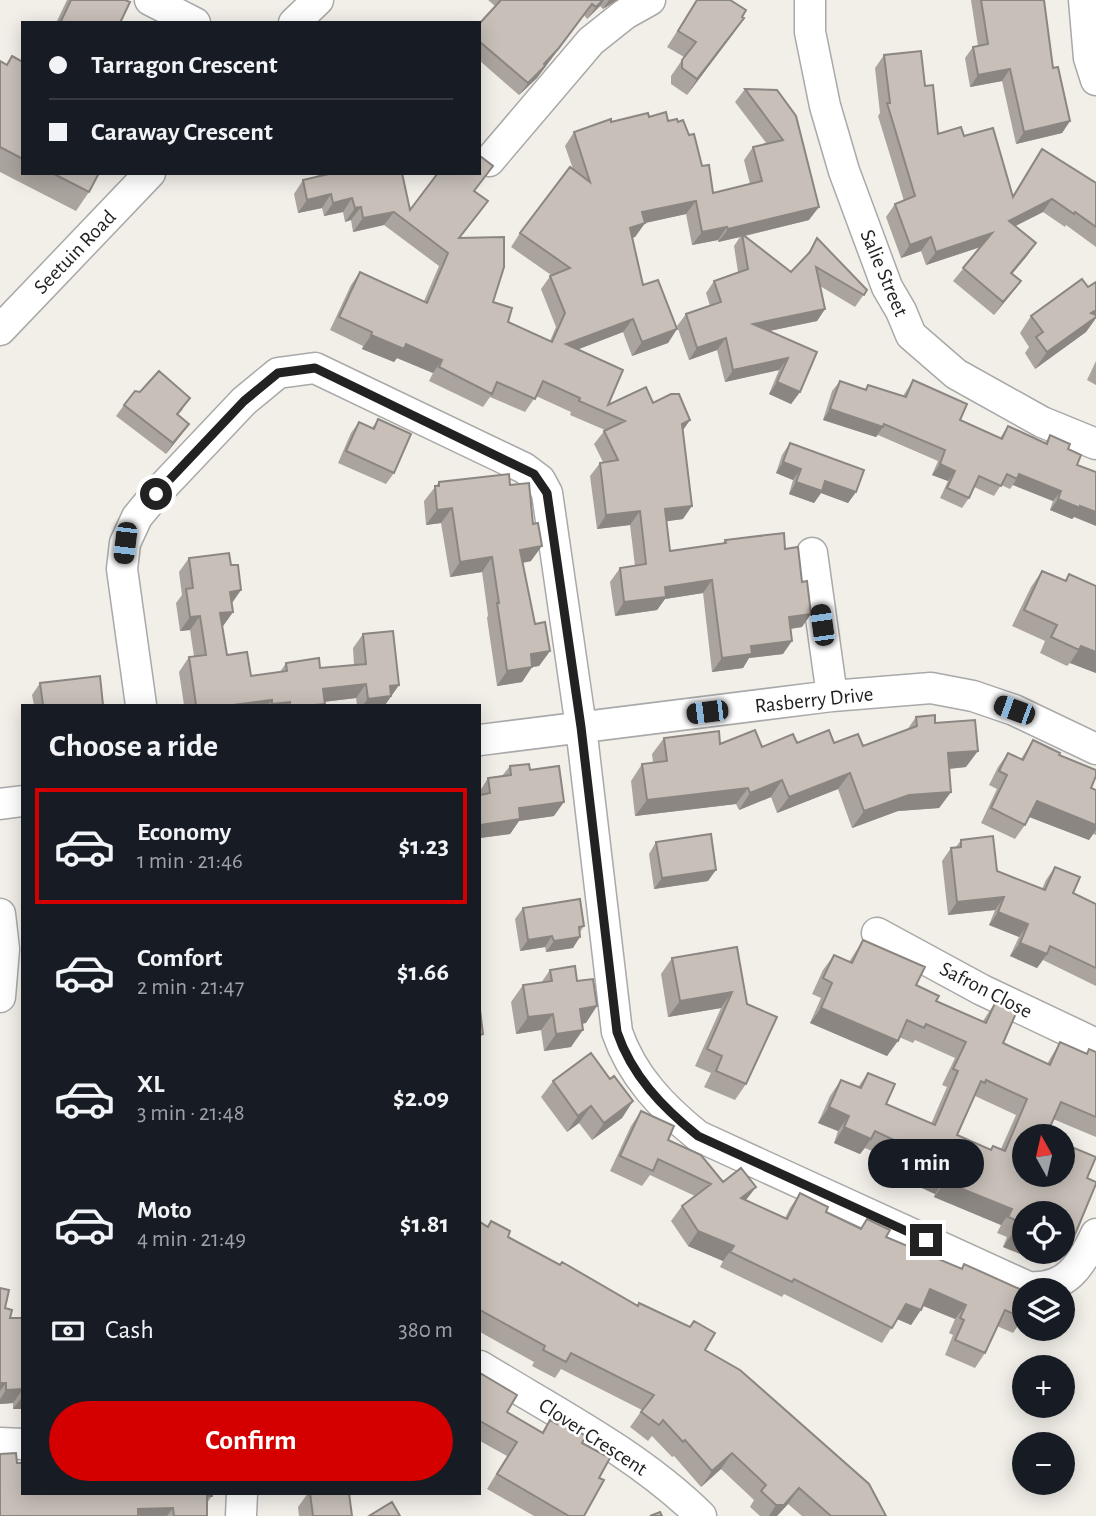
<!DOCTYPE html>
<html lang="en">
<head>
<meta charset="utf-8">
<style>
  body { margin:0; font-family:"Alegreya Sans",sans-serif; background:#20242c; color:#f1f3f6; height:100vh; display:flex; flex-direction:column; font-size:26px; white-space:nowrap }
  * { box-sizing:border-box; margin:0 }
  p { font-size:23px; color:#9ea1a6 }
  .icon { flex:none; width:38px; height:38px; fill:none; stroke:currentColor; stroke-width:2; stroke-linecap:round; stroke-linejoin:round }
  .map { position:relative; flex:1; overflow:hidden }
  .side { position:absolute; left:21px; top:704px; width:460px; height:791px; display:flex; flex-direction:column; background:#171b24; border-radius:0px; box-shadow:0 4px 18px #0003 }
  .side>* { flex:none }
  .banner { position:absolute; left:21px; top:21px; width:460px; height:154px; border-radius:0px; box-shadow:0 4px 18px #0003; display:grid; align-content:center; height:154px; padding:0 28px; background:#171b24 }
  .needle { width:46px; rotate:352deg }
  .buttons { position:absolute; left:1012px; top:1124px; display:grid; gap:14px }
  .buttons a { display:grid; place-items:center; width:63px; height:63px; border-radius:50%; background:#171b24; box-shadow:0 4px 18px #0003; font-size:35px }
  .end { position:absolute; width:32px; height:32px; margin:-16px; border:9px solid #222; background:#fff; box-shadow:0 0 0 4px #fff }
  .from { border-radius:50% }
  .bubble { position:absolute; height:49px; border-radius:24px; background:#171b24; box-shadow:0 4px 18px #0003; font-size:23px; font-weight:700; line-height:49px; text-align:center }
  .car { position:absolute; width:21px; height:42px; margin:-21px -10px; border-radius:9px; box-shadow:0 0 5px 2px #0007; background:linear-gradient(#222 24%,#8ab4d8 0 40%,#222 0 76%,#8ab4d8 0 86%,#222 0) }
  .banner b { display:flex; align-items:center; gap:24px; height:66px; font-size:26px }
  .banner b+b { border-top:2px solid #363941 }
  .banner i { width:18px; height:18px; background:#f1f3f6 }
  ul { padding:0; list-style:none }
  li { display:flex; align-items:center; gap:21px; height:116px; margin:0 14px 10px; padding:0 14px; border:4px solid transparent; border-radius:0px }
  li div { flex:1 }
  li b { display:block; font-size:26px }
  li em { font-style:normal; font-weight:700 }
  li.current { border-color:#d40000 }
  li>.icon { width:63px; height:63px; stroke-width:1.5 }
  h2 { padding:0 28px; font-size:32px; line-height:84px }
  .pay { display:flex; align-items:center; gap:18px; height:77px; padding:0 28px; font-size:26px }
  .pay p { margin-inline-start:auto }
  .button { display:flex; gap:14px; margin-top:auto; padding:14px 28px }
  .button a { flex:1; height:80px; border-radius:42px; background:#d40000; color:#fff; font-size:28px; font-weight:700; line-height:80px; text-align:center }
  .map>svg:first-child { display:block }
</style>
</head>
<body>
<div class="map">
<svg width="1096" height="1516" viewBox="0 0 1096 1516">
  <rect width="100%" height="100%" fill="#f2efe9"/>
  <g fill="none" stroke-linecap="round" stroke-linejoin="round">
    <defs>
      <path id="minor" d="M150,0L195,23
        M810,0V32L825,106L844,171L887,287L901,311L911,335L956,374L1042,422L1096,444
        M1084,0L1089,58L1096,80
        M294,23L318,0
        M489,161L591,41L625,14L650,0
        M0,330L150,173
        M812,553L832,696
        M141,705L122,569L125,543L137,517L156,494L244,401L278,373L315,368L524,468L540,480L547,493L581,727L617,1032C632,1076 662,1107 698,1136L1028,1287C1066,1290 1081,1266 1096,1234
        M480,740L832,696L931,688L973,696L1014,710L1096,749
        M0,804L23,801
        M0,914L4,949L0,997
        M877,933L982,990L1096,1044
        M480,1366C555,1412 638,1454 701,1516
        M0,1443L23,1444
        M241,1516L242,1493"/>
    </defs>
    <!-- minor casing -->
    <use href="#minor" stroke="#a9a9a9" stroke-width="33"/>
    <!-- minor -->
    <use href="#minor" stroke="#fff" stroke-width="30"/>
  </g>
  <!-- wall -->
  <path fill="#aba49e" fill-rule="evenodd" d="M67,0H125L120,23H56Z
    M488,0H617L603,9L600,6L587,19L584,15L537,78L519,95L480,61V23L495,6Z
    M697,0L744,18L687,95L671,84V76L684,57L667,47Z
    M971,0H1043L1053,68L1070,121L1062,133L1016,144L1002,81L970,87L965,58L973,47L978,46Z
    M884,55L925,86L938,134L964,136L1013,195L1042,149L1096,183V247L1066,225L1065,227L1043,212L1015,226L1036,243L1012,274L1011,294L994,315L953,281L981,247L926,265L921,251L901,258L886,217L895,204L904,201L878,116L880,113L875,68Z
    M12,56L23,62V173H99L89,192L76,211L0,172V61L6,65Z
    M745,89L777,90L809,220L745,236L791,272L805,258L817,238L867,290L855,307L820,286L825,309L817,321L769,331L817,352L800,392L791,404L769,394L779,370L725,382L717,350L689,360L677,326L686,314L710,306L706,293L714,281L738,272L734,246L740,237L718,242V240L692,245L686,214L645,223L635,237L632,238L643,285L677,329L668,343L632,356L623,332L578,349L608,405L653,403L690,420L682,431L683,519L666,521L670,551L723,543L725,540L785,549L802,627L791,629L783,654L749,658L743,668L712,672L703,593L665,599L657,610L615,616L610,582L620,568L635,566L630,525L597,529L590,476L600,463L603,462L594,444L605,430L570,415L571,412L536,396L525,412L490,397L483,407L429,381L433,373L397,358L394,362L362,349L363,346L330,330L351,285L360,272L424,301L439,266L384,225L353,232L351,220L345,222L343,212L324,216L322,208L298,213L294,194L303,180L318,177L317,173H402L410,210L475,191L488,201L460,238L493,302L508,322L550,341L556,327L541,289L551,275L511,247L520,233L573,169L565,146L574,132L611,122L649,117L678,122L689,135L713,193L750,184L744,160L753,147L767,144L735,102Z
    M1096,282V318L1086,332L1035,369L1025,353L1029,347L1020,333L1031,316L1088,287Z
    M1096,361V385L1087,380Z
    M913,380L960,420L1000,438L1008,426L1045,443L1050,435L1068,449L1077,465L1074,517L1072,519L1050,510L1053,501L1013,485L1010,489L1001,485L994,496L974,487L969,498L962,508L940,498L948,481L932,475L938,461L878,435L876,437L823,420L832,391L840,381L865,389L868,385L903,396Z
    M124,405L183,409L178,415L189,424L166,454L116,416Z
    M378,419L394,473L386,484L338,463L351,433L359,422L372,428Z
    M790,443L856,492L848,503L821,493L814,503L789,494L793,480L776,473L782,455Z
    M439,482L510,485L531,561L523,563L535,624L550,651L539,666L532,667L522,682L497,686L487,618L488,615L482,572L450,577L441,523L426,525L424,501Z
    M189,558L231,565L241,590L232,603L233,612L223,626H222L227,655L251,676L280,672L286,663L320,668L354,665L353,648L363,634L399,685L385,705H357L356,698L324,702V705H184L179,672L189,657L194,656L190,630L180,631L176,603L182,595L179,572Z
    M1042,571L1065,581L1069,574L1096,673L1070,663L1067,666L1040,653L1045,641L1012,626L1031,587Z
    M40,683L103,705H34L32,695Z
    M916,717L935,723L966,767L949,769L951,792L939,808L898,811L852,828L838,789L777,813L771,797L739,810L736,804L635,816L631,781L642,764L653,763L652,754L664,738L720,744L762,747L797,743L863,746L907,730Z
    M1033,740L1059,755L1091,788L1096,790V835L1093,834L1089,840L1029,817L1025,825L1015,839L981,823L997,789L989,785L998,767L1008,753L1021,759Z
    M510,766L530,770L554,816L519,821L510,834L480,838V791L488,778L502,776Z
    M961,840L997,871L1042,889L1046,880L1055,867L1073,893L1096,904V986L1043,960L1037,968L1010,956L1019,937L989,925L995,910L948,915L942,861L951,848L956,847Z
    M656,842L708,881L654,889L649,854Z
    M523,908L584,926L580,932L573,948L546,952L545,947L520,951L515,919Z
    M863,940L936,1001L983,1021L996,1001L1003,1043L1047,1064L1060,1042L1086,1054L1089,1049L1096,1052V1137L1053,1119L1046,1136L1087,1178L1060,1260L1056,1262L1041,1256L1038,1261L1003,1247L1007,1237L997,1233L1001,1225L934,1197L935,1194L900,1178L902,1173L897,1171L900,1163L865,1148L860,1154L834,1143L838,1131L818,1123L830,1096L841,1080L858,1087L868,1073L886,1104L931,1124L947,1087L942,1085L955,1058L915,1040L913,1043L899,1037L887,1056L810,1023L821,998L812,994L823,970L834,955L849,962ZM975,1096L1016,1115L1001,1149L993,1146L991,1150L957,1135L973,1098Z
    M737,947L746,1084L735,1100L704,1087L711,1073L695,1066L721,1008L668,1017L661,974L672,958Z
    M550,970L577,981L586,1023L582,1024L571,1047L544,1051L541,1030L516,1034L511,1002L523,985L541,983Z
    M610,1079L633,1101L622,1118L592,1140L579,1123L567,1132L541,1097L553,1081Z
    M641,1111L668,1140L723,1182L756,1187L746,1200L785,1218L790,1208L800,1193L826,1212L860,1229L867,1219L886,1237L961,1269L964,1264L1024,1317L1013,1333L997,1326L985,1353L975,1368L945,1355L953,1335L949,1333L955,1319L923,1306L911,1325L897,1319L882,1343L784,1294L782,1297L720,1267L723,1261L688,1246L671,1221L682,1206L695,1196L650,1175L642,1186L610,1171L631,1126Z
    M491,1221L508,1237L637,1305L689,1327L694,1321L705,1350L886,1516H802L788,1504L777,1516H760L750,1507L754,1500L721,1469L701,1487L674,1456L672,1457L652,1436L648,1441L630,1427L642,1410L561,1369L555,1378L532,1366L534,1362L480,1332V1222L487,1226Z
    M0,1288L5,1308L10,1318H23V1409H13V1403L0,1404Z
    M480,1373L507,1412L542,1432L550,1420L556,1423L562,1414L576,1430L599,1478L584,1516H534L487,1489L507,1456L480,1441Z
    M17,1463L23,1493L212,1496L207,1503V1516H0Z
    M308,1493H349L352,1516H299L298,1507Z"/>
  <!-- shaded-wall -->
  <path fill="#8b8681" d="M603,0H604L600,6L587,19L596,7Z
    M609,0H617L603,9Z
    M584,15L537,78L519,95L528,83Z
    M744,18L733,34L687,95L697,79Z
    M1010,69L1002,81L970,87L978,75Z
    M1070,121L1062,133L1016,144L1024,132Z
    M331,194L322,208L298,213L307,200Z
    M352,198L343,212L324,216L333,203Z
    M1052,199L1043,212L1000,234L1009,221Z
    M696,201L686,214L645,223L635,237L620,241L642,212Z
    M361,207L351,220L345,222L355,208Z
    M819,207L809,220L743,236L742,234L740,237L718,242L728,229Z
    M394,212L384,225L353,232L363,218Z
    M727,227L718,240L692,245L702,232Z
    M992,233L983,246L926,265L936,252Z
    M931,237L921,251L901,258L910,245Z
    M1036,243L1027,256L1002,286L1011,273Z
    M1021,281L1011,294L994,315L1003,302Z
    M825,309L817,321L745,336L753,324Z
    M1096,310V318L1086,332L1035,369L1047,352Z
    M633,319L623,332L556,358L566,344Z
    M677,329L668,343L632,356L642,342Z
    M371,335L406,344L442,360L433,373L397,358L394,362L362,349Z
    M726,338L717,350L689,360L697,348Z
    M788,358L779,370L725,382L733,370Z
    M777,382L800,392L791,404L769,394Z
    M830,409L883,427L876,437L823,420Z
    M690,420L681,433L682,424Z
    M189,424L181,435L166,454L173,443Z
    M783,462L801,469L793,480L776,473Z
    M940,464L955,471L948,481L932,475Z
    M1019,474L1061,491L1053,501L1013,485Z
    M825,481L856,492L848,503L821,493L814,503L789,494L796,482Z
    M1058,499L1080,506L1096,512V526L1074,517L1072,519L1050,510Z
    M692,506L683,519L655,523L665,509Z
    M452,508L441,523L426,525L437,510Z
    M640,511L630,525L597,529L606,515Z
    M542,546L531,561L510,565L520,550Z
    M492,557L482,572L450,577L460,562Z
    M712,580L703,593L665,599L657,610L615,616L624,602L665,587Z
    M241,590L231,604L230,592Z
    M233,612L223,626L210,628L220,613Z
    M811,614L802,627L780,630L789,617Z
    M200,616L190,630L180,631L190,617Z
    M792,641L783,654L749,658L743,668L712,672L722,658L751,646Z
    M1081,646L1096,652V673L1070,663Z
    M550,651L539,666L532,667L522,682L497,686L507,671L531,654Z
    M366,684L356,698L313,703L323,689Z
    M399,685L385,705H363L368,699L390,686Z
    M272,700L268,705H233Z
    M290,702L287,705H271L272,704Z
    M978,751L966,767L936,770L948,753Z
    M850,773L838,789L777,813L789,797Z
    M782,780L771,797L739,810L750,793Z
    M748,788L736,804L635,816L647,800Z
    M951,792L939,808L898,811L852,828L864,811L909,795Z
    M1037,801L1096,825V830L1089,840L1027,816Z
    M564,802L554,816L519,821L510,834L480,838V825L519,808Z
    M716,870L708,881L654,889L662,878Z
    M1004,897L995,910L948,915L957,902Z
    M998,912L1028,924L1019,937L989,925Z
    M552,936L545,947L520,951L528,940Z
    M580,937L573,948L546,952L554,941Z
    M1020,943L1047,954L1037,968L1010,956Z
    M732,992L721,1008L668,1017L680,1001Z
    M597,1006L586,1023L568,1025L580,1009Z
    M821,1008L898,1041L887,1056L810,1023Z
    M553,1014L541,1030L516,1034L528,1017Z
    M583,1030L571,1047L544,1051L556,1034Z
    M633,1101L622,1118L592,1140L604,1123Z
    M591,1106L579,1123L567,1132L578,1116Z
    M829,1107L849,1116L838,1131L818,1123Z
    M844,1127L871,1139L860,1154L834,1143Z
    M908,1155L913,1158L902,1173L897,1171Z
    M911,1163L946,1178L935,1194L900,1178Z
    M945,1182L1012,1209L1001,1225L934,1197Z
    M756,1187L745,1201L741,1198Z
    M698,1231L734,1246L723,1261L688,1246Z
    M1014,1231L1024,1235V1251H1062V1245L1071,1244L1056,1262L1041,1256L1038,1261L1003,1247Z
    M930,1289L966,1305L955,1319L919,1304Z
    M906,1304L921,1310L911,1325L895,1318Z
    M0,1383H6L0,1391Z
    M23,1389L13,1403L0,1404V1399L6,1390Z
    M23,1396V1409H13Z
    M732,1453L721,1469L701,1487L712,1471Z
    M799,1488L788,1504L777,1516H769L776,1505Z
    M173,1508L167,1516H133L138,1509Z"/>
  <!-- building -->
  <path fill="#c7bfb8" stroke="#8b8681" stroke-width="2" fill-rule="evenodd" d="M71,0H125L130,2L120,23H60Z
    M501,0H603L596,7L592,4L558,49L544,64L545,66L528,83L480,42V23Z
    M697,0H730L746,10L742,17L744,18L697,79L682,68V60L696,42L678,31Z
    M981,0H1044L1053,68L1058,67L1070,121L1024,132L1010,69L978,75L973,47L988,44Z
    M921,51L925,86L933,85L938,134L961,127L964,136L993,128L1013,197L1042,149L1096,183V227L1075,212L1074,214L1052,199L1009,221L1036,243L1011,273L1021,281L1003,302L963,268L992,233L936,252L931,237L910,245L895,204L915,196L887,103H890L884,55Z
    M12,56L23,62V159L0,147V61L7,65Z
    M745,89L777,90L796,116L819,207L728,229L727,227L702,232L696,201L642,212L645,223L630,228L643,285L658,280L677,329L642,342L633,319L566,344L623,370L608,405L646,387L653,403L671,394H679L690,420L682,424L692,506L665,509L670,551L726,543L725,540L784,533L785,549L798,547L802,582L807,581L811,614L789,617L792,641L751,646L752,654L722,658L712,580L665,587L666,597L624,602L620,568L646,564L640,511L606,515L600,463L618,460L604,431L625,421L579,401L580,398L543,381L535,399L497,382L492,394L439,367L442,360L406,344L404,349L371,335L372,332L339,317L360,272L427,303L448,253L394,212L363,218L361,207L355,208L352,198L333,203L331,194L307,200L303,180L329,174V173H402L410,210L438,173H480V156L493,166L474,191L488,201L459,238L504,237V267L493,302L512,308L508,322L552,342L565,313L550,276L570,268L520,233L570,167L590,182L574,132L611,119V122L648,113L649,117L666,112L668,121L677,119L678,122L683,120L689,135L694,134L702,166L709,165L713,193L762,181L753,147L783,140Z
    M52,173H99L89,192Z
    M742,234L791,272L810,252L817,238L867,290L864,295L816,267L825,309L753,324L817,352L800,392L777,382L788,358L733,370L726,338L697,348L686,314L721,302L714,281L748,269Z
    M1082,279L1088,287L1096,282V310L1091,313L1096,315V317L1047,352L1036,337L1043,332L1031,316Z
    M159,371L190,398L177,414L189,424L173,443L124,405L135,391L140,392Z
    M913,380L967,404L960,420L1002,439L1008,426L1047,444L1050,435L1070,444L1068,449L1081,455L1077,465L1096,472V512L1080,506V508L1058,499L1061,491L1019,474L1017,479L1007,474L1001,486L979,476L969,498L947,488L955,471L940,464L945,450L884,424L883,427L830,409L840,381L866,390L868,385L906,397Z
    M378,419L411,434L394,473L346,451L359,422L374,429Z
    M790,443L864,470L856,492L825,481L822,491L796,482L801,469L783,462Z
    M509,474L510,485L529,483L533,524L538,523L542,546L520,550L535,624L545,622L550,651L531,654L532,667L507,671L497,603H499L492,557L460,562L452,508L437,510L435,486H439V482Z
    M229,553L231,565H238L241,590L230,592L233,612L220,613L227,655L247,652L251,676L287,671L286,663L319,658L320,668L366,664L363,634L393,631L399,685L390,686L391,696L368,699L366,684L323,689L325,704L315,705H290V702L272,704V700L233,705H196L189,657L206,655L200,616L190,617L186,589L193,588L189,558Z
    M1042,571L1066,581L1069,574L1096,586V652L1081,646L1079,650L1051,637L1057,625L1024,610Z
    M100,676L103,705H43L40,683Z
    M935,715V723L975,720L978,751L948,753L951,792L909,795L864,811L850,773L789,797L782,780L750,793L748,788L647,800L642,764L667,761L664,738L719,731L720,744L755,730L762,747L793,734L797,743L829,730L834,743L858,734L863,746L917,726L916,717Z
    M1033,740L1060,753L1059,755L1096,770V776L1091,788L1096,790V825L1037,801L1025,825L991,808L1007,775L999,771L1008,753L1023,760Z
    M529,764L530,770L559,766L564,802L519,808L520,819L480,825V795L490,793L488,778L511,775L510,766Z
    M711,834L716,870L662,878L656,842Z
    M993,836L997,871L1045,890L1055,867L1080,877L1073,893L1096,904V968L1050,946L1047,954L1020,943L1028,924L998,912L1004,897L957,902L951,848L961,847V840Z
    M580,899L584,926L579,927L580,937L554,941L552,936L528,940L523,908Z
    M863,940L925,967L916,985L939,996L936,1001L986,1023L996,1001L1017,1011L1003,1043L1050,1065L1060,1042L1087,1054L1089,1049L1096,1052V1117L1061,1102L1046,1136H1024V1174H1062V1143L1096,1157L1087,1178L1096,1182V1184L1071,1244L1067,1247L1062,1245V1213H1024V1235L1014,1231L1018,1221L1008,1217L1012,1209L945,1182L946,1178L911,1163L913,1158L908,1155L911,1148L875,1131L871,1139L844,1127L849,1116L829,1107L841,1080L861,1088L868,1073L895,1084L886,1104L935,1125L958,1071L953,1069L966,1042L926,1024L924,1028L907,1020L898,1041L821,1008L832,983L823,978L834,955L852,963ZM986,1080L1027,1099L1005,1151L993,1146L991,1150L957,1135L981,1081L985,1083Z
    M737,947L747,1004L777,1017L746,1084L716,1071L722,1056L707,1049L732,992L680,1001L672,958Z
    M575,966L577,981L593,979L597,1006L580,1009L583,1030L556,1034L553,1014L528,1017L523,985L552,981L550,970Z
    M480,1010L483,1034L480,1035Z
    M591,1053L610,1079L614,1076L633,1101L604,1123L591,1106L578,1116L553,1081Z
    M641,1111L674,1126L668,1140L701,1155L723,1182L741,1168L756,1187L741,1198L787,1219L800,1193L828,1207L826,1212L861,1229L867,1219L890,1230L886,1237L962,1269L964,1264L1024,1291L1023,1318L1005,1310L985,1353L955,1340L964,1320L960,1318L966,1305L930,1289L921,1310L906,1304L892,1328L794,1279L792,1282L730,1252L734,1246L698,1231L682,1206L711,1184L658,1159L653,1171L620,1156Z
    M491,1221L510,1231L508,1237L560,1265L562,1262L638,1306L639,1303L690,1327L694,1321L715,1333L705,1350L740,1370L869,1484L886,1516H831L799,1488L784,1505H776L761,1491L766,1485L732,1453L712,1471L685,1440L683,1442L663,1420L659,1425L641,1412L654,1395L571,1353L566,1362L543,1350L545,1346L480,1310V1222L488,1227Z
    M0,1288L9,1290L5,1308L12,1310L10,1318H23V1389L6,1390V1383H0Z
    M480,1373L517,1395L507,1412L543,1433L550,1420L557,1424L562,1414L579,1425L576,1430L586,1436L582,1443L610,1458L599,1478L604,1480L584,1516H569L497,1474L517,1442L480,1421Z
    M16,1453L17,1463H23V1493H212V1496H207V1516H174L173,1508L138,1509V1516H0V1454Z
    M310,1493H349L352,1516H313Z
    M392,1502L400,1516H369Z
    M660,1512L662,1516H650Z"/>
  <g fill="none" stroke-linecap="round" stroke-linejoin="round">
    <!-- route -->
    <path stroke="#222" stroke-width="9" d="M156,494L244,401L278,373L315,368L534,474L547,493L581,727L617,1032C632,1076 662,1107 698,1136L926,1240"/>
  </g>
  <g text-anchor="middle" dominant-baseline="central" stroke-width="5" stroke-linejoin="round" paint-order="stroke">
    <!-- street labels -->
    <g font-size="21" fill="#222" stroke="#fff">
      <text transform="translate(75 252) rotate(-46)">Seetuin Road</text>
      <text transform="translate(884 273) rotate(67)">Salie Street</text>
      <text transform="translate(814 700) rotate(-6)">Rasberry Drive</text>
      <text transform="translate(986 990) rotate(27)">Safron Close</text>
      <text transform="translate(593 1437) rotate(33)">Clover Crescent</text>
    </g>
  </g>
</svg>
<div class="buttons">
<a><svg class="needle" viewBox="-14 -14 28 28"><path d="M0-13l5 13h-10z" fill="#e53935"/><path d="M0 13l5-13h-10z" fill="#9ea1a6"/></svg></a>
<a><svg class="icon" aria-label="locate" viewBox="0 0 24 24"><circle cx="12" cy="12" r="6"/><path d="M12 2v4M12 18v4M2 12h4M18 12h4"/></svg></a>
<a><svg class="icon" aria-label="layers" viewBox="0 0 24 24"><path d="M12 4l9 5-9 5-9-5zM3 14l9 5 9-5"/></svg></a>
<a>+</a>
<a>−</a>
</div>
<i class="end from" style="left:156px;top:494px"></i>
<i class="end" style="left:926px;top:1240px"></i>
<div class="bubble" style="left:868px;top:1139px;width:116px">1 min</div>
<i class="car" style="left:125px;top:543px;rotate:187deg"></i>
<i class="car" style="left:822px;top:625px;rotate:352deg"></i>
<i class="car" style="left:1014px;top:710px;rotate:290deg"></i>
<i class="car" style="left:707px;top:712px;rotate:263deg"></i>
<div class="banner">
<b><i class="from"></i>Tarragon Crescent</b>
<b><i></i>Caraway Crescent</b>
</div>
<section class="side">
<h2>Choose a ride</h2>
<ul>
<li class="current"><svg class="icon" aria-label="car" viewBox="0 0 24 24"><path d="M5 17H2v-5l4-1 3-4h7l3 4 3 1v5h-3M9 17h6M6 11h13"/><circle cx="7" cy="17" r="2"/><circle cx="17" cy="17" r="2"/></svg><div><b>Economy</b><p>1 min · 21:46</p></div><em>$1.23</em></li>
<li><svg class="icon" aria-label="car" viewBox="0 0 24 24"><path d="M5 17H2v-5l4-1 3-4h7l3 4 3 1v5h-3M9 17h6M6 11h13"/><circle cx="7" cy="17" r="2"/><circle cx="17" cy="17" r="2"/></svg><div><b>Comfort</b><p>2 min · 21:47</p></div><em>$1.66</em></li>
<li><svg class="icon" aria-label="car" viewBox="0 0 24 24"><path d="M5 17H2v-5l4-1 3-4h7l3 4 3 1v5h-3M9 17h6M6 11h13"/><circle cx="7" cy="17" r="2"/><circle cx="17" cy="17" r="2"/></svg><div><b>XL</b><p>3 min · 21:48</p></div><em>$2.09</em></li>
<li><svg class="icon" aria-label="car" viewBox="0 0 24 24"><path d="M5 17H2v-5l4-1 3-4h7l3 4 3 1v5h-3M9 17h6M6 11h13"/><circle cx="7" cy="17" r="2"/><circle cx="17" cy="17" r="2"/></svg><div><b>Moto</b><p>4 min · 21:49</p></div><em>$1.81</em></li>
</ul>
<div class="pay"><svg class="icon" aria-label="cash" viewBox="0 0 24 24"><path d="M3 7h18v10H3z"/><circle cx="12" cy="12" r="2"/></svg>Cash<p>380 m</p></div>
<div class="button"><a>Confirm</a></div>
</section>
</div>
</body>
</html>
